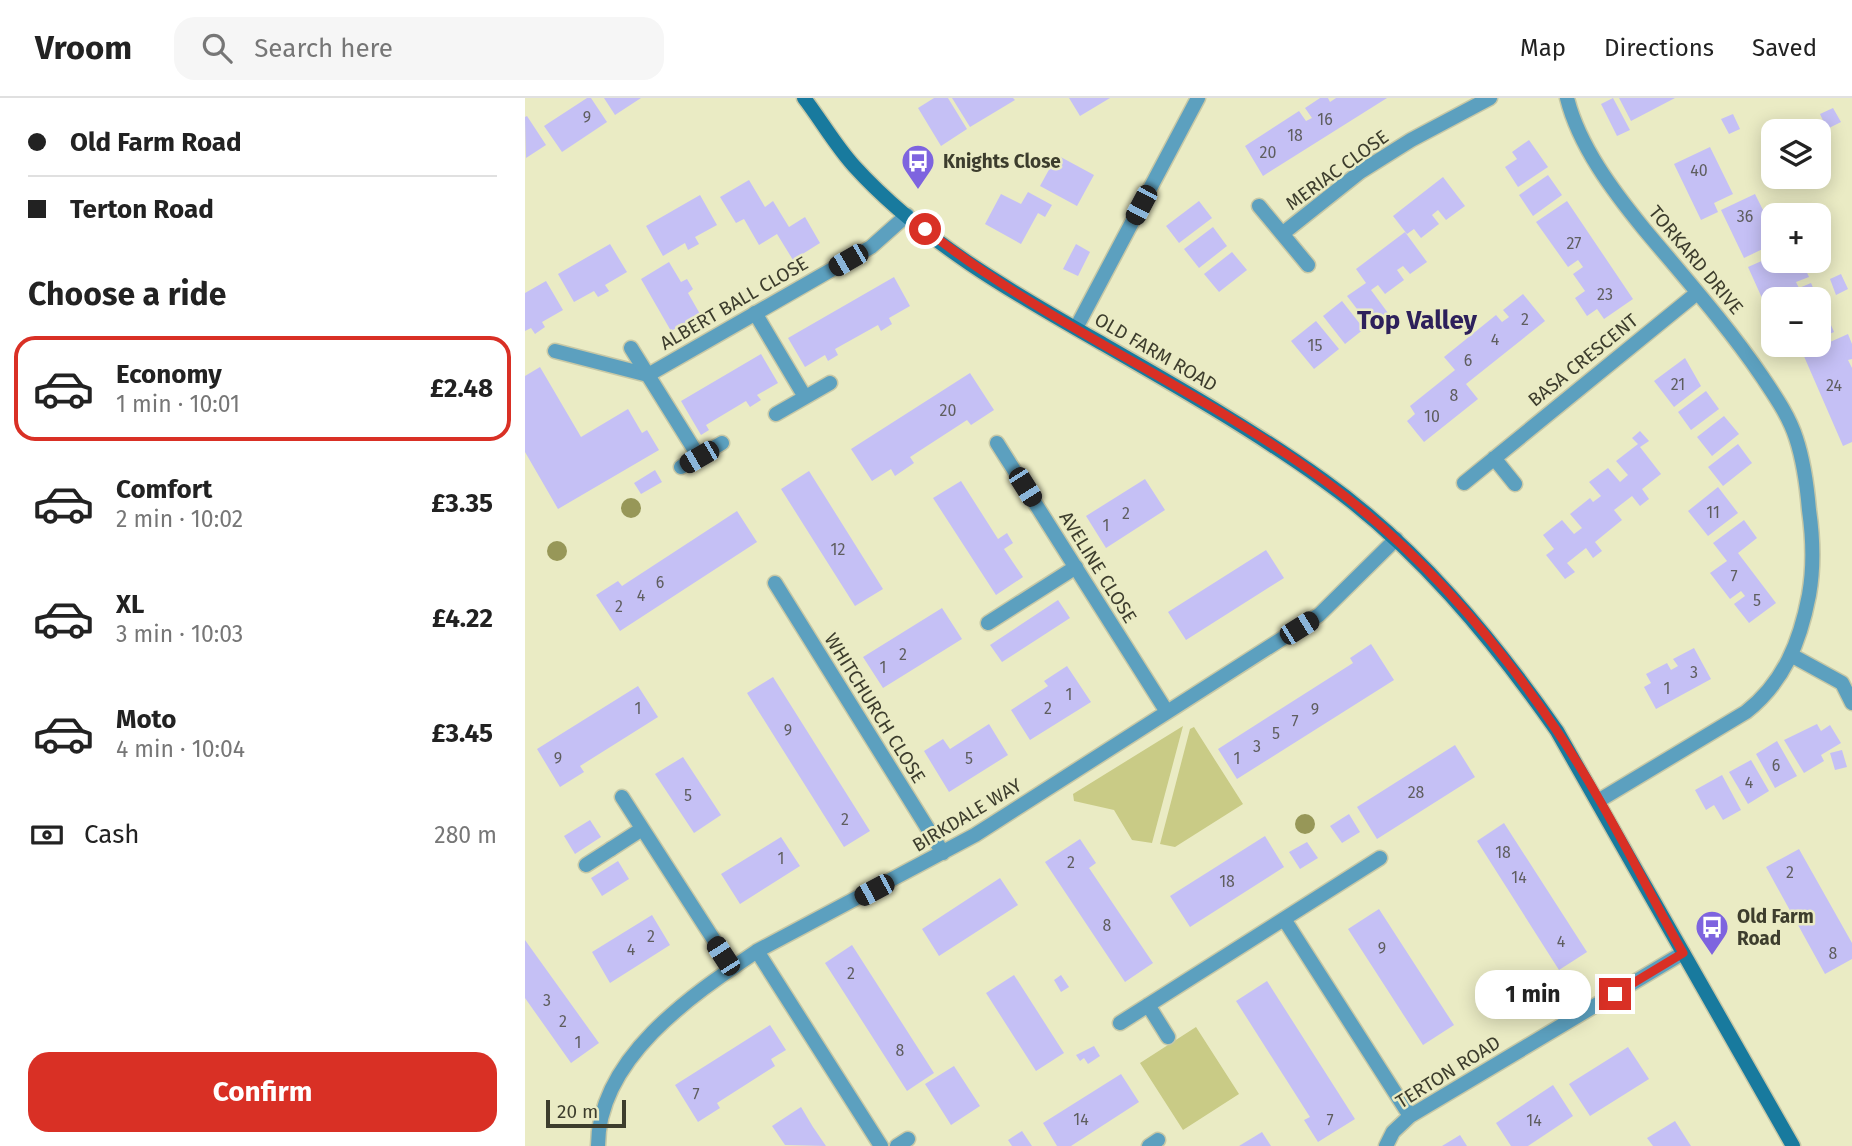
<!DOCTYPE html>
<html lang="en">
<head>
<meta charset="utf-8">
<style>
  body { margin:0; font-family:"Fira Sans",sans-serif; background:#f6f6f6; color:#222; height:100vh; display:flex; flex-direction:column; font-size:26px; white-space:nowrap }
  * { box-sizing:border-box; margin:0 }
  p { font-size:23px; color:#767676 }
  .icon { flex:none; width:38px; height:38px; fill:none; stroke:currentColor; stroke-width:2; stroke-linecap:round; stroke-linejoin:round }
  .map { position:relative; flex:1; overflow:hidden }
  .side { display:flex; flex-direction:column; background:#fff; width:525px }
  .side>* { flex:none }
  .banner { display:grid; align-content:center; height:154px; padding:0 28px; background:#fff }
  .fabs { position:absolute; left:1236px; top:21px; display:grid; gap:14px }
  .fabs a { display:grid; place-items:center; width:70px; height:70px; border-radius:14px; background:#fff; box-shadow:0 4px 18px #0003; font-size:35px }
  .scale { position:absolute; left:21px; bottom:18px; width:80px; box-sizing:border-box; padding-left:7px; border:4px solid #3d3d2d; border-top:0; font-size:19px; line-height:24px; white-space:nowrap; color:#3d3d2d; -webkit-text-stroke:5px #eaebc4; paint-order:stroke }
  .end { position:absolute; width:32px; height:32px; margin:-16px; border:9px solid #d93025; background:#fff; box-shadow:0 0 0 4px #fff }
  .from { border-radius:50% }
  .bubble { position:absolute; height:49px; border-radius:21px; background:#fff; box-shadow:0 4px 18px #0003; font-size:23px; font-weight:700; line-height:49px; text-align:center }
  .car { position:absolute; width:21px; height:42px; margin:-21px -10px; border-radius:9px; box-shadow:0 0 5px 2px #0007; background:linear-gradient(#222 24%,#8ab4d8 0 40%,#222 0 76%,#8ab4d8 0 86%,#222 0) }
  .banner b { display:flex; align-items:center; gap:24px; height:66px; font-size:26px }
  .banner b+b { border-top:2px solid #e0e0e0 }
  .banner i { width:18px; height:18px; background:#222 }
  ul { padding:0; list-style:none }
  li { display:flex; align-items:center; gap:21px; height:105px; margin:0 14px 10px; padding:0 14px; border:4px solid transparent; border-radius:21px }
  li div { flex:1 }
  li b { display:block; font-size:26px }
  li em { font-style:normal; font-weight:700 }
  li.selected { border-color:#d93025 }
  li>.icon { width:63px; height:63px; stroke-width:1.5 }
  h2 { padding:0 28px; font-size:32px; line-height:84px }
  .pay { display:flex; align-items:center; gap:18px; height:77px; padding:0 28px; font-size:26px }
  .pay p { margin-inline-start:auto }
  .primary-button { display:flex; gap:14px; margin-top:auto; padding:14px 28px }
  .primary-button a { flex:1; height:80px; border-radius:21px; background:#d93025; color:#fff; font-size:28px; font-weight:700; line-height:80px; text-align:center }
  header { display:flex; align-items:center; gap:42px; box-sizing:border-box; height:98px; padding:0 35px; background:#fff; border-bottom:2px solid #e0e0e0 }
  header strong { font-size:33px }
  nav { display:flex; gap:38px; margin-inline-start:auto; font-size:24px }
  .search { width:490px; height:63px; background:#f6f6f6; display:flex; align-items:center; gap:18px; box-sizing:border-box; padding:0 24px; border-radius:21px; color:#767676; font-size:26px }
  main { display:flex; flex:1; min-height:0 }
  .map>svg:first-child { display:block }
</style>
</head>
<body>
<header>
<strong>Vroom</strong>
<div class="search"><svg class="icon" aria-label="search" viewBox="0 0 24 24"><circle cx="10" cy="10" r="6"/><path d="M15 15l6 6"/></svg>Search here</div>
<nav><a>Map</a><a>Directions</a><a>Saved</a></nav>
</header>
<main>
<section class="side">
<div class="banner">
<b><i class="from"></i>Old Farm Road</b>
<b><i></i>Terton Road</b>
</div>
<h2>Choose a ride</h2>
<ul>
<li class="selected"><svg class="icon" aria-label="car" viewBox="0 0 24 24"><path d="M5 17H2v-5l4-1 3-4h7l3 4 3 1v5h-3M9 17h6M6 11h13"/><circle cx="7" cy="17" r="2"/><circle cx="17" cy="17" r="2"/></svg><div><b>Economy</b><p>1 min · 10:01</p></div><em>£2.48</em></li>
<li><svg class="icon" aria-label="car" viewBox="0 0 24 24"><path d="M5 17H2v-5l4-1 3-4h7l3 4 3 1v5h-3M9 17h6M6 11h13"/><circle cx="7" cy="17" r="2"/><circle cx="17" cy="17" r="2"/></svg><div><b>Comfort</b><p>2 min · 10:02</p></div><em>£3.35</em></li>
<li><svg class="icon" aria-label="car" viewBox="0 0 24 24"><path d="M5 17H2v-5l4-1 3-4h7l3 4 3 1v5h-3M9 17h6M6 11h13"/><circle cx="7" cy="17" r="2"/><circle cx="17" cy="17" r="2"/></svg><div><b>XL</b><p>3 min · 10:03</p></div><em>£4.22</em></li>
<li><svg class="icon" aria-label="car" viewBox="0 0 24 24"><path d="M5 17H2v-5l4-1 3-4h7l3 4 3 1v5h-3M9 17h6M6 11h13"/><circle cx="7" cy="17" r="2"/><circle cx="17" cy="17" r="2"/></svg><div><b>Moto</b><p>4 min · 10:04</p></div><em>£3.45</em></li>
</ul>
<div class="pay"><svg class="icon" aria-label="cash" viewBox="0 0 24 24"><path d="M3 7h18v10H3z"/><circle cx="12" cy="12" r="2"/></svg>Cash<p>280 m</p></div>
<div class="primary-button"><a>Confirm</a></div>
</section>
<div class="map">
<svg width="1327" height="1048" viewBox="0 0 1327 1048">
  <rect width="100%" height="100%" fill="#eaebc4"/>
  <!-- green -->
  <path fill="#c9cb86" d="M658,628L627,745L607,742L589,712L549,703L548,696Z
    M669,629L718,706L650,749L635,746L665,631Z
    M671,929L714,996L658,1032L615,965Z"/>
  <!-- building -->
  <path fill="#c5c0f5" d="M62,0H66L82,24L37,54L19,28Z
    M79,0H116L90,17Z
    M423,0L442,31L416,48L393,10L409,0Z
    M427,0H488L490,2L445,29Z
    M544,0H585L555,18Z
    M795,0H803L805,4L811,0H862L738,78L720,48L774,13L781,23L787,20L780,10Z
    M1088,0L1105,32L1092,38L1076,6Z
    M1094,0H1150L1106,23Z
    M1308,10L1316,24L1302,31L1295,16Z
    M1208,16L1215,31L1204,36L1196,21Z
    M2,18L21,47L1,60L0,19Z
    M1004,42L1023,69L993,89L980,69L992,61L987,54Z
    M1185,49L1208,96L1189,105L1193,114L1176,122L1149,66Z
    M532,57L569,77L552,108L515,88Z
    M1023,77L1037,97L1008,118L994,97Z
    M918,79L940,108L921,122L913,112L907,117L914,126L896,140L889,131L882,136L868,118Z
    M224,82L240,109L248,103L264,129L280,119L295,145L268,162L252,136L234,147L219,121L211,125L195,99Z
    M503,94L527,107L520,119L513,115L496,146L460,126L476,96L496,106Z
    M1230,96L1244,124L1248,122V146L1219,160L1196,112Z
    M175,97L192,127L170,139L174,146L163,152L160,145L138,158L121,128Z
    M674,103L687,120L654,145L641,128Z
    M1042,103L1108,201L1079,221L1072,211L1062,218L1050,200L1060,193L1048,176L1058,169L1053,162L1043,169L1011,124Z
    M688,129L702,148L674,170L659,151Z
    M880,134L902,164L885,176L878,168L872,172L879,182L860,196L853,187L846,192L863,215L845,228L822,198L841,185L831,171Z
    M85,146L102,174L80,187L84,193L73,199L69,193L49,204L33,176Z
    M551,146L565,154L553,178L538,171Z
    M707,154L722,172L694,194L679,176Z
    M1248,158V163H1261L1265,171L1278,166L1284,179L1271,184L1274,190L1286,185L1293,201H1251L1248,195L1237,200L1223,169Z
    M144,164L156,184L162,181L168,191L163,195L175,216L146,233L116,181Z
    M1316,176L1323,191L1311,197L1305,181Z
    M369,179L385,208L364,220L367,226L356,233L353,227L310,251L313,257L303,263L300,257L280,269L263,240Z
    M21,183L38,212L17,224L20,229L10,236L6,230L0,233V195Z
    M998,196L1020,223L941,286L953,301L899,344L882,323L890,316L885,308L930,272L919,259L971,217L977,224L984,219L978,212Z
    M817,203L839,231L820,246L798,218Z
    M1300,213L1309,234L1293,241V216Z
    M791,223L814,251L789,271L766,243Z
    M1323,236L1327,246V261L1323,262L1327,270V344L1318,348L1278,256Z
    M236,256L253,285L232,297L236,302L225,309L221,303L181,327L184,332L176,337L156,303Z
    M1160,260L1176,288L1149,309L1129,283Z
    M15,269L56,339L103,311L117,335L122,332L134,352L33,411L0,354V278Z
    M445,275L469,312L446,327L442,322L385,359L389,365L370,378L366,371L347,383L326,351Z
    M1181,293L1194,311L1166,332L1153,314Z
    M1199,318L1214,336L1187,358L1172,339Z
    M1115,333L1124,343L1115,349L1136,376L1117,391L1124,401L1115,408L1107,398L1089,412L1097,422L1070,444L1077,453L1068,460L1061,450L1042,465L1050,474L1040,481L1021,457L1029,451L1018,437L1037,422L1049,436L1057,430L1045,416L1065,400L1068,404L1076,398L1064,384L1083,370L1095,384L1103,377L1091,363L1113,346L1107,340Z
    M1213,346L1227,365L1198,388L1183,369Z
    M130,372L137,384L116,396L109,385Z
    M284,373L358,491L330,508L256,391Z
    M620,381L640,412L581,450L561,418Z
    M436,383L473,441L482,435L488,445L479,451L498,479L471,497L408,400Z
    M1193,389L1213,415L1183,438L1163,413Z
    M212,413L232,444L95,533L71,497L93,483L97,488Z
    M1219,422L1232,440L1213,455L1251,505L1224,525L1209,506L1220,498L1216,493L1205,501L1185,475L1202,463L1188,445Z
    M741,452L759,480L661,542L643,514Z
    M533,502L545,520L477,564L465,547Z
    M417,510L437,541L358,590L338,559Z
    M846,546L869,582L712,681L693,651L828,565L825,560Z
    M1169,550L1186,581L1131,611L1119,589L1126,585L1121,576L1142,565L1146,572L1153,568L1148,561Z
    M542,568L566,604L505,642L486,612L523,588L519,583Z
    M248,579L345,733L319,749L222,595Z
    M113,588L133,619L55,668L59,674L35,689L12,651Z
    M464,626L483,657L424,694L399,653L418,641L425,651Z
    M1292,626L1296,633L1305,627L1316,645L1296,657L1299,663L1279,675L1259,642Z
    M1252,643L1272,678L1250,690L1231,656Z
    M930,647L950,679L852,741L832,709Z
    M1317,652L1322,669L1310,672L1305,655Z
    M158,659L196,717L169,735L130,676Z
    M1226,662L1244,693L1223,706L1204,674Z
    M1197,677L1216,712L1198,722L1189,707L1181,712L1170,692Z
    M824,716L835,734L817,745L805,728Z
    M65,722L76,739L50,756L39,738Z
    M979,725L1062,854L1034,872L952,743Z
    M740,738L759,769L665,829L645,798Z
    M256,739L275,768L215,806L196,776Z
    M555,741L571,765L564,770L628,865L600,884L520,764Z
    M782,744L793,760L775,771L764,754Z
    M1274,751L1327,845V861L1300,876L1241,769Z
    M93,763L104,781L77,798L66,780Z
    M475,780L493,807L414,858L397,831Z
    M854,811L929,927L898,947L823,831Z
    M127,817L145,847L85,885L67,854Z
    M0,842L74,945L46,965L0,900Z
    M327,847L409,975L382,993L300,865Z
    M489,877L539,955L511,973L461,895Z
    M536,877L544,889L536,894L529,882Z
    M742,883L830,1021L793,1044L779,1022L785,1019L711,903Z
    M245,927L261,952L246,961L250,968L192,1005L195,1010L173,1024L150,987Z
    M569,948L575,958L563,966L559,960L555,963L551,957Z
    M1103,949L1124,981L1065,1018L1044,986Z
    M429,968L455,1008L426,1027L400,986Z
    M596,976L614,1004L546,1048H532L518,1025Z
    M1028,987L1048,1018L1003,1048H986L971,1025Z
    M276,1009L288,1029L301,1048L260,1047L247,1028Z
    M1150,1023L1166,1048H1128L1122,1040Z
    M497,1033L507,1048H487L483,1042Z
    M737,1034L746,1048H714Z
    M935,1037L942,1048H917Z"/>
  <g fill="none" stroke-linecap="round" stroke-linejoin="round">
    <defs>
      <path id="lane" d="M230,215L280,299
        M30,253L123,277
        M251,316L305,285
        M463,525L551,469
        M61,767L86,751"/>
      <path id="street" d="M1042,0C1054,48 1088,93 1119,131C1160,180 1202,227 1238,280C1250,298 1264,318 1271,340C1279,364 1282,388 1284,412C1288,440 1289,469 1284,497C1275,544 1259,584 1221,614L1073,703
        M734,108L783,167
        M757,136L835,74L886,42L965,0
        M551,230L673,0
        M106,250L174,359
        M123,277L346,149L382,117
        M472,345L642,614
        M969,360L990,386
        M156,369L197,345
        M939,385L1172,195
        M250,485L418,755
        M1266,557L1317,585L1327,605
        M97,699L207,870
        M86,751L117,731
        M759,821L885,1018
        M232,853L356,1048
        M623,907L643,939
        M595,925L855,760
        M73,1048C73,960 167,897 232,853L450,737L794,517L871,441
        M372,1048L383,1041
        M624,1048L633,1042
        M861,1048L868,1034L885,1018L1158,855"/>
      <path id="secondary" d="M279,0C296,22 310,47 329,68C398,144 490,196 578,246C653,289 728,332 798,382C891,448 967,540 1032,633L1268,1048"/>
    </defs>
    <!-- lane casing -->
    <use href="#lane" stroke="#c7c8a6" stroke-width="17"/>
    <!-- street casing -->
    <use href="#street" stroke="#c7c8a6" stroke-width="17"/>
    <!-- secondary casing -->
    <use href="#secondary" stroke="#c7c8a6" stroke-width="17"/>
    <!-- lane -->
    <use href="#lane" stroke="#5ca0bf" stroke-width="14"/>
    <!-- street -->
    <use href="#street" stroke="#5ca0bf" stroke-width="14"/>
    <!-- secondary -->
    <use href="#secondary" stroke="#187a9e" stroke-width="14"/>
  </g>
  <!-- trees -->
  <g fill="#979758">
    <circle cx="106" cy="410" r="10"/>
    <circle cx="32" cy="453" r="10"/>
    <circle cx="780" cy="726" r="10"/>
  </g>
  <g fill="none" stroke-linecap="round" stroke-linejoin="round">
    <!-- route -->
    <path stroke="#d93025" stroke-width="9" d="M400,131C524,229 673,289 800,383C890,449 968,538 1030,630C1078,701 1116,780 1158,855L1090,896"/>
  </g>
  <!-- icons -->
  <defs>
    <symbol id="bus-pin" viewBox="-11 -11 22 30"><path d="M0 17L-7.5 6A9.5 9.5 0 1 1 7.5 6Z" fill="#7e64df" stroke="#eaebc4"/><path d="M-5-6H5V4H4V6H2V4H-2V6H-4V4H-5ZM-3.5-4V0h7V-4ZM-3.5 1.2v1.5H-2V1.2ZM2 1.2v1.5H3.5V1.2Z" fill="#fff"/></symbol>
  </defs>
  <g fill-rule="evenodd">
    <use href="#bus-pin" x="374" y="44" width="38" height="52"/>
    <use href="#bus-pin" x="1168" y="810" width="38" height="52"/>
  </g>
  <g text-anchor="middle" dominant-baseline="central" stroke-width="5" stroke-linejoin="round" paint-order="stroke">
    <!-- number labels -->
    <g font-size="16" fill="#5f5e5f">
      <text x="62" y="19">9</text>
      <text x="800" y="21">16</text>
      <text x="770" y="37">18</text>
      <text x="743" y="54">20</text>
      <text x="1174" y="72">40</text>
      <text x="1220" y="118">36</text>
      <text x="1049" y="145">27</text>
      <text x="1080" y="196">23</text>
      <text x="1000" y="221">2</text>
      <text x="970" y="241">4</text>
      <text x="790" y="247">15</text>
      <text x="943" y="262">6</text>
      <text x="1153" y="286">21</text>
      <text x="1309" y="287">24</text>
      <text x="929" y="297">8</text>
      <text x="423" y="312">20</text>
      <text x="907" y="318">10</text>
      <text x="1188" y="414">11</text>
      <text x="601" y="415">2</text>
      <text x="581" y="427">1</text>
      <text x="313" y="451">12</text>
      <text x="1209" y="478">7</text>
      <text x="135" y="484">6</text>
      <text x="116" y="497">4</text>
      <text x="1232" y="502">5</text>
      <text x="94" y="508">2</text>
      <text x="378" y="556">2</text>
      <text x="358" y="569">1</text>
      <text x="1169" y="574">3</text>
      <text x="1142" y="590">1</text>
      <text x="544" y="596">1</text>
      <text x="113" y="610">1</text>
      <text x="523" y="610">2</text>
      <text x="790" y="611">9</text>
      <text x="770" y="623">7</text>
      <text x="263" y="632">9</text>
      <text x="751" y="635">5</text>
      <text x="732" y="648">3</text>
      <text x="33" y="660">9</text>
      <text x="444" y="660">5</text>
      <text x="712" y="660">1</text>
      <text x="1251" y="667">6</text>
      <text x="1224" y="684">4</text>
      <text x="891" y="694">28</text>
      <text x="163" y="697">5</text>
      <text x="320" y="721">2</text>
      <text x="978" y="754">18</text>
      <text x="256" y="760">1</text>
      <text x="546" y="764">2</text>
      <text x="1265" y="774">2</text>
      <text x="994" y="779">14</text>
      <text x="702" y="783">18</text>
      <text x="582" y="827">8</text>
      <text x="126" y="838">2</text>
      <text x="1036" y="843">4</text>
      <text x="857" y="850">9</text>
      <text x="106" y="851">4</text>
      <text x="1308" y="855">8</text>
      <text x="326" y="875">2</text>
      <text x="22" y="902">3</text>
      <text x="38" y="923">2</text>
      <text x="53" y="944">1</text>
      <text x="375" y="952">8</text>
      <text x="171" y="996">7</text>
      <text x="556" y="1021">14</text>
      <text x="805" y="1022">7</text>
      <text x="1009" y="1022">14</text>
    </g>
    <!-- poi labels -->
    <g font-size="19" font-weight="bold" fill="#3d3d2d" stroke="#eaebc4" text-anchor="start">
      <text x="418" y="63">Knights Close</text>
      <text x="1212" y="818">Old Farm<tspan x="1212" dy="22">Road</tspan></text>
    </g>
    <!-- street labels -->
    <g font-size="19" fill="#3d3d2d" stroke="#eaebc4">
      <text transform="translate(812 72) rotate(-36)">MERIAC CLOSE</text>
      <text transform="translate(1171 162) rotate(50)">TORKARD DRIVE</text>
      <text transform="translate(209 205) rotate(-30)">ALBERT BALL CLOSE</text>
      <text transform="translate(631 254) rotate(30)">OLD FARM ROAD</text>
      <text transform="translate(1058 262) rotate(-39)">BASA CRESCENT</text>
      <text transform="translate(573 469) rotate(58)">AVELINE CLOSE</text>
      <text transform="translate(350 610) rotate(58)">WHITCHURCH CLOSE</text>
      <text transform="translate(442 717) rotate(-31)">BIRKDALE WAY</text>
      <text transform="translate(923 974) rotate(-32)">TERTON ROAD</text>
    </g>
    <!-- district labels -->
    <g font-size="26" font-weight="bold" fill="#2d205b" stroke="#eaebc4">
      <text x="892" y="222">Top Valley</text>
    </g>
  </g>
</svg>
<div class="fabs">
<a><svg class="icon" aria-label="layers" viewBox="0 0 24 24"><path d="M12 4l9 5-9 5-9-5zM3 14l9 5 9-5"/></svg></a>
<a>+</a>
<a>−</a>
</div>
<div class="scale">20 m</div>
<i class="end from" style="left:400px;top:131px"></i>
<i class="end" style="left:1090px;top:896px"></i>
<div class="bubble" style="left:950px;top:872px;width:116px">1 min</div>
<i class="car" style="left:616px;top:107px;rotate:208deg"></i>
<i class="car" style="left:323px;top:162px;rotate:240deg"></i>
<i class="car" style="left:174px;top:359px;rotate:240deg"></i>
<i class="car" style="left:500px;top:389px;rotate:148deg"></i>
<i class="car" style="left:774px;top:530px;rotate:58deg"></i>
<i class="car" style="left:349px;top:792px;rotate:242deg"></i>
<i class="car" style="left:198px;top:858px;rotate:327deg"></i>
</div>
</main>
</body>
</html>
